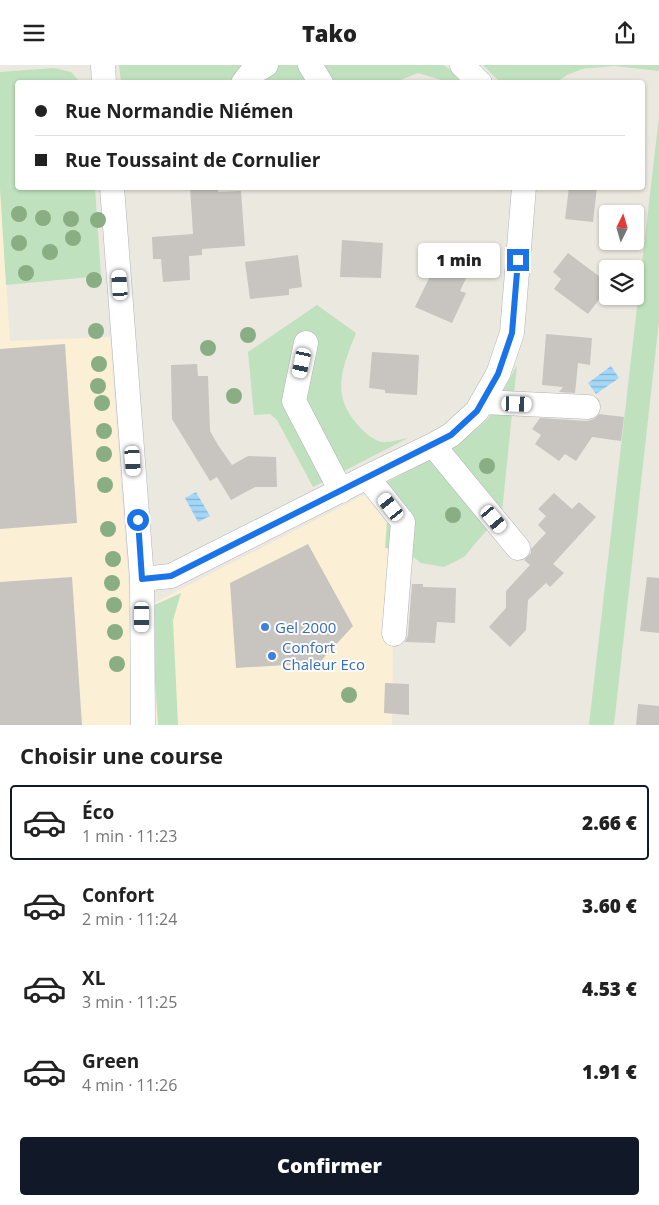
<!DOCTYPE html>
<html lang="fr">
<head>
<meta charset="utf-8">
<style>
  body { margin:0; font-family:"Open Sans",sans-serif; background:#f2f2f2; color:#222; height:100vh; display:flex; flex-direction:column; font-size:19px; white-space:nowrap }
  * { box-sizing:border-box; margin:0 }
  p { font-size:16px; color:#767676 }
  .icon { flex:none; width:28px; height:28px; fill:none; stroke:currentColor; stroke-width:2; stroke-linecap:round; stroke-linejoin:round }
  .map { position:relative; height:660px; overflow:hidden }
  .side { display:flex; flex-direction:column; background:#fff; flex:1 }
  .side>* { flex:none }
  .top-card { position:absolute; left:15px; top:15px; width:630px; height:110px; border-radius:5px; box-shadow:0 1px 4px #0004; display:grid; align-content:center; height:110px; padding:0 20px; background:#fff }
  .needle { width:32px; rotate:5deg }
  .controls { position:absolute; left:599px; top:140px; display:grid; gap:10px }
  .controls a { display:grid; place-items:center; width:45px; height:45px; border-radius:5px; background:#fff; box-shadow:0 1px 4px #0004; font-size:25px }
  .end { position:absolute; width:22px; height:22px; margin:-11px; border:6px solid #1a73e8; background:#fff; box-shadow:0 0 0 2px #fff }
  .from { border-radius:50% }
  .bubble { position:absolute; height:35px; border-radius:5px; background:#fff; box-shadow:0 1px 4px #0004; font-size:16px; font-weight:800; line-height:35px; text-align:center }
  .car { position:absolute; width:15px; height:30px; margin:-15px -8px; border-radius:6px; box-shadow:0 0 4px 1px #0007; background:linear-gradient(#fff 24%,#345 0 40%,#fff 0 76%,#345 0 86%,#fff 0) }
  .top-card b { display:flex; align-items:center; gap:18px; height:48px; font-size:19px }
  .top-card b+b { border-top:1px solid #e0e0e0 }
  .top-card i { width:12px; height:12px; background:#222 }
  ul { padding:0; list-style:none }
  li { display:flex; align-items:center; gap:15px; height:75px; margin:0 10px 8px; padding:0 10px; border:2px solid transparent; border-radius:5px }
  li div { flex:1 }
  li b { display:block; font-size:19px }
  li em { font-style:normal; font-weight:800 }
  li.current { border-color:#111827 }
  li>.icon { width:45px; height:45px; stroke-width:1.5 }
  h2 { padding:0 20px; font-size:22px; line-height:60px }
  .button { display:flex; gap:10px; margin-top:auto; padding:10px 20px }
  .button a { flex:1; height:58px; border-radius:5px; background:#111827; color:#fff; font-size:20px; font-weight:800; line-height:58px; text-align:center }
  header { display:flex; justify-content:space-between; align-items:center; height:65px; padding:0 20px; background:#fff; font-size:22px; font-weight:800 }
  .map>svg:first-child { display:block }
</style>
</head>
<body>
<header><svg class="icon" aria-label="menu" viewBox="0 0 24 24"><path d="M4 6h16M4 12h16M4 18h16"/></svg>Tako<svg class="icon" aria-label="share" viewBox="0 0 24 24"><path d="M12 15V3M7 8l5-5 5 5M5 13v7h14v-7"/></svg></header>
<div class="map">
<svg width="659" height="660" viewBox="0 0 659 660">
  <defs>
    <pattern id="water-rules" width="6" height="5" patternUnits="userSpaceOnUse" patternTransform="scale(1.25)"><rect width="6" height="5" fill="#a2d7f8"/><path d="M0 2.5h6" fill="none" stroke="#87b2cc"/></pattern>
  </defs>
  <rect width="100%" height="100%" fill="#ebe8e0"/>
  <!-- commercial -->
  <path fill="#fbf0d5" d="M0,123L10,276L110,272L131,550L395,414L392,660H0Z"/>
  <!-- grass -->
  <path fill="#bfe1bd" d="M119,0H444L466,17H448L418,8L393,18L121,17Z
    M483,0H659V6L614,1L582,4L567,10L557,17L501,18Z
    M54,3L71,7L80,17L18,18V122L95,123L101,211L6,220L0,123V7Z
    M659,51V256L614,660H589Z
    M317,240L356,268C343,301 330,329 357,359C363,366 372,375 382,377C389,378 401,374 408,373L313,422L277,355L270,349L254,350L248,287Z
    M517,300L502,447L464,492L444,502L421,498L404,485L385,483L387,455L366,428L458,380L488,354Z
    M181,528L173,555L178,660H158L150,542Z"/>
  <!-- water -->
  <path fill="url(#water-rules)" d="M611,301L619,313L596,329L588,318Z
    M196,427L210,451L198,457L185,433Z"/>
  <!-- building -->
  <path fill="#c8c4bf" d="M190,122H218V127L241,126L245,181L202,184V190L189,191L190,215L163,217L161,194H153L152,172L193,169Z
    M569,122H597L593,157L565,154Z
    M342,175L383,178L381,213L340,212Z
    M568,188L608,218V223L588,249L554,224L561,214L553,207Z
    M298,190L302,222L289,224V230L250,234L245,197Z
    M439,193L469,207L460,226L466,228L452,258L415,242Z
    M546,269L592,273L590,300L578,298L575,328L559,327L563,322L542,320Z
    M65,279L77,458L0,464V284Z
    M372,287L419,290L417,330L385,328V325L369,323Z
    M197,299L198,311H208L210,366L218,380L232,400L248,391L276,392L277,422H255L231,435L217,412L210,416L172,354L171,300Z
    M599,349L624,352L621,376L592,372L576,396L565,389L559,396L535,379L541,370L532,364L540,353L587,356L594,354Z
    M554,428L572,444L579,437L596,452L553,499L564,508L550,522L546,518L528,535L526,565L510,582L489,562L506,543V526L530,500L524,495L531,488V484L546,468L538,460L546,451L538,444Z
    M308,479L353,561L319,598L236,603L230,518Z
    M72,512L82,660H0V517Z
    M647,512L659,513V568L640,566Z
    M412,519H423V522L456,523L455,558L437,557L435,578L405,577L408,570Z
    M385,618L409,619V650L384,648Z
    M638,639L659,641V660H636Z"/>
  <g fill="none" stroke-linecap="round" stroke-linejoin="round">
    <defs>
      <path id="minor" d="M103,0L104,18
        M310,0L321,18
        M462,0L480,18
        M243,18L250,9L266,0
        M112,122L142,514L143,660
        M306,278L294,336L341,426
        M482,337L588,342
        M433,380L518,483
        M367,412L403,457L394,569
        M142,514L171,511L367,412L433,380L451,370L477,346L498,309L512,268L524,122"/>
    </defs>
    <!-- minor casing -->
    <use href="#minor" stroke="#b1b3b7" stroke-width="25"/>
    <!-- minor -->
    <use href="#minor" stroke="#fff" stroke-width="24"/>
  </g>
  <!-- trees -->
  <g fill="#8aae84">
    <circle cx="19" cy="149" r="8"/>
    <circle cx="43" cy="153" r="8"/>
    <circle cx="71" cy="154" r="8"/>
    <circle cx="98" cy="155" r="8"/>
    <circle cx="73" cy="173" r="8"/>
    <circle cx="19" cy="178" r="8"/>
    <circle cx="50" cy="187" r="8"/>
    <circle cx="26" cy="208" r="8"/>
    <circle cx="94" cy="215" r="8"/>
    <circle cx="96" cy="266" r="8"/>
    <circle cx="248" cy="270" r="8"/>
    <circle cx="208" cy="283" r="8"/>
    <circle cx="99" cy="299" r="8"/>
    <circle cx="98" cy="321" r="8"/>
    <circle cx="234" cy="331" r="8"/>
    <circle cx="102" cy="338" r="8"/>
    <circle cx="104" cy="366" r="8"/>
    <circle cx="104" cy="389" r="8"/>
    <circle cx="487" cy="401" r="8"/>
    <circle cx="105" cy="420" r="8"/>
    <circle cx="453" cy="450" r="8"/>
    <circle cx="108" cy="464" r="8"/>
    <circle cx="113" cy="494" r="8"/>
    <circle cx="112" cy="518" r="8"/>
    <circle cx="114" cy="540" r="8"/>
    <circle cx="115" cy="567" r="8"/>
    <circle cx="117" cy="599" r="8"/>
    <circle cx="349" cy="630" r="8"/>
  </g>
  <g fill="none" stroke-linecap="round" stroke-linejoin="round">
    <!-- route -->
    <path stroke="#1a73e8" stroke-width="6" d="M138,455L142,514L171,511L451,370L477,346L498,309L512,268L518,195"/>
  </g>
  <!-- markers -->
  <g fill="#3f7fe0" stroke="#fff" stroke-width="2">
    <circle cx="265" cy="562" r="5"/>
    <circle cx="272" cy="591" r="5"/>
  </g>
  <g text-anchor="middle" dominant-baseline="central" stroke-width="4" stroke-linejoin="round" paint-order="stroke">
    <!-- shop labels -->
    <g font-size="15" fill="#366cbe" stroke="#fff" text-anchor="start">
      <text x="275" y="562">Gel 2000</text>
      <text x="282" y="582">Confort<tspan x="282" dy="17">Chaleur Eco</tspan></text>
    </g>
  </g>
</svg>
<div class="controls">
<a><svg class="needle" viewBox="-14 -14 28 28"><path d="M0-13l5 13h-10z" fill="#e53935"/><path d="M0 13l5-13h-10z" fill="#767676"/></svg></a>
<a><svg class="icon" aria-label="layers" viewBox="0 0 24 24"><path d="M12 4l9 5-9 5-9-5zM3 14l9 5 9-5"/></svg></a>
</div>
<i class="end from" style="left:138px;top:455px"></i>
<i class="end" style="left:518px;top:195px"></i>
<div class="bubble" style="left:418px;top:178px;width:82px">1 min</div>
<i class="car" style="left:120px;top:220px;rotate:356deg"></i>
<i class="car" style="left:302px;top:298px;rotate:192deg"></i>
<i class="car" style="left:517px;top:339px;rotate:92deg"></i>
<i class="car" style="left:133px;top:396px;rotate:176deg"></i>
<i class="car" style="left:391px;top:442px;rotate:322deg"></i>
<i class="car" style="left:494px;top:454px;rotate:140deg"></i>
<i class="car" style="left:142px;top:552px;rotate:180deg"></i>
<div class="top-card">
<b><i class="from"></i>Rue Normandie Niémen</b>
<b><i></i>Rue Toussaint de Cornulier</b>
</div>
</div>
<section class="side">
<h2>Choisir une course</h2>
<ul>
<li class="current"><svg class="icon" aria-label="car" viewBox="0 0 24 24"><path d="M5 17H2v-5l4-1 3-4h7l3 4 3 1v5h-3M9 17h6M6 11h13"/><circle cx="7" cy="17" r="2"/><circle cx="17" cy="17" r="2"/></svg><div><b>Éco</b><p>1 min · 11:23</p></div><em>2.66 €</em></li>
<li><svg class="icon" aria-label="car" viewBox="0 0 24 24"><path d="M5 17H2v-5l4-1 3-4h7l3 4 3 1v5h-3M9 17h6M6 11h13"/><circle cx="7" cy="17" r="2"/><circle cx="17" cy="17" r="2"/></svg><div><b>Confort</b><p>2 min · 11:24</p></div><em>3.60 €</em></li>
<li><svg class="icon" aria-label="car" viewBox="0 0 24 24"><path d="M5 17H2v-5l4-1 3-4h7l3 4 3 1v5h-3M9 17h6M6 11h13"/><circle cx="7" cy="17" r="2"/><circle cx="17" cy="17" r="2"/></svg><div><b>XL</b><p>3 min · 11:25</p></div><em>4.53 €</em></li>
<li><svg class="icon" aria-label="car" viewBox="0 0 24 24"><path d="M5 17H2v-5l4-1 3-4h7l3 4 3 1v5h-3M9 17h6M6 11h13"/><circle cx="7" cy="17" r="2"/><circle cx="17" cy="17" r="2"/></svg><div><b>Green</b><p>4 min · 11:26</p></div><em>1.91 €</em></li>
</ul>
<div class="button"><a>Confirmer</a></div>
</section>
</body>
</html>
